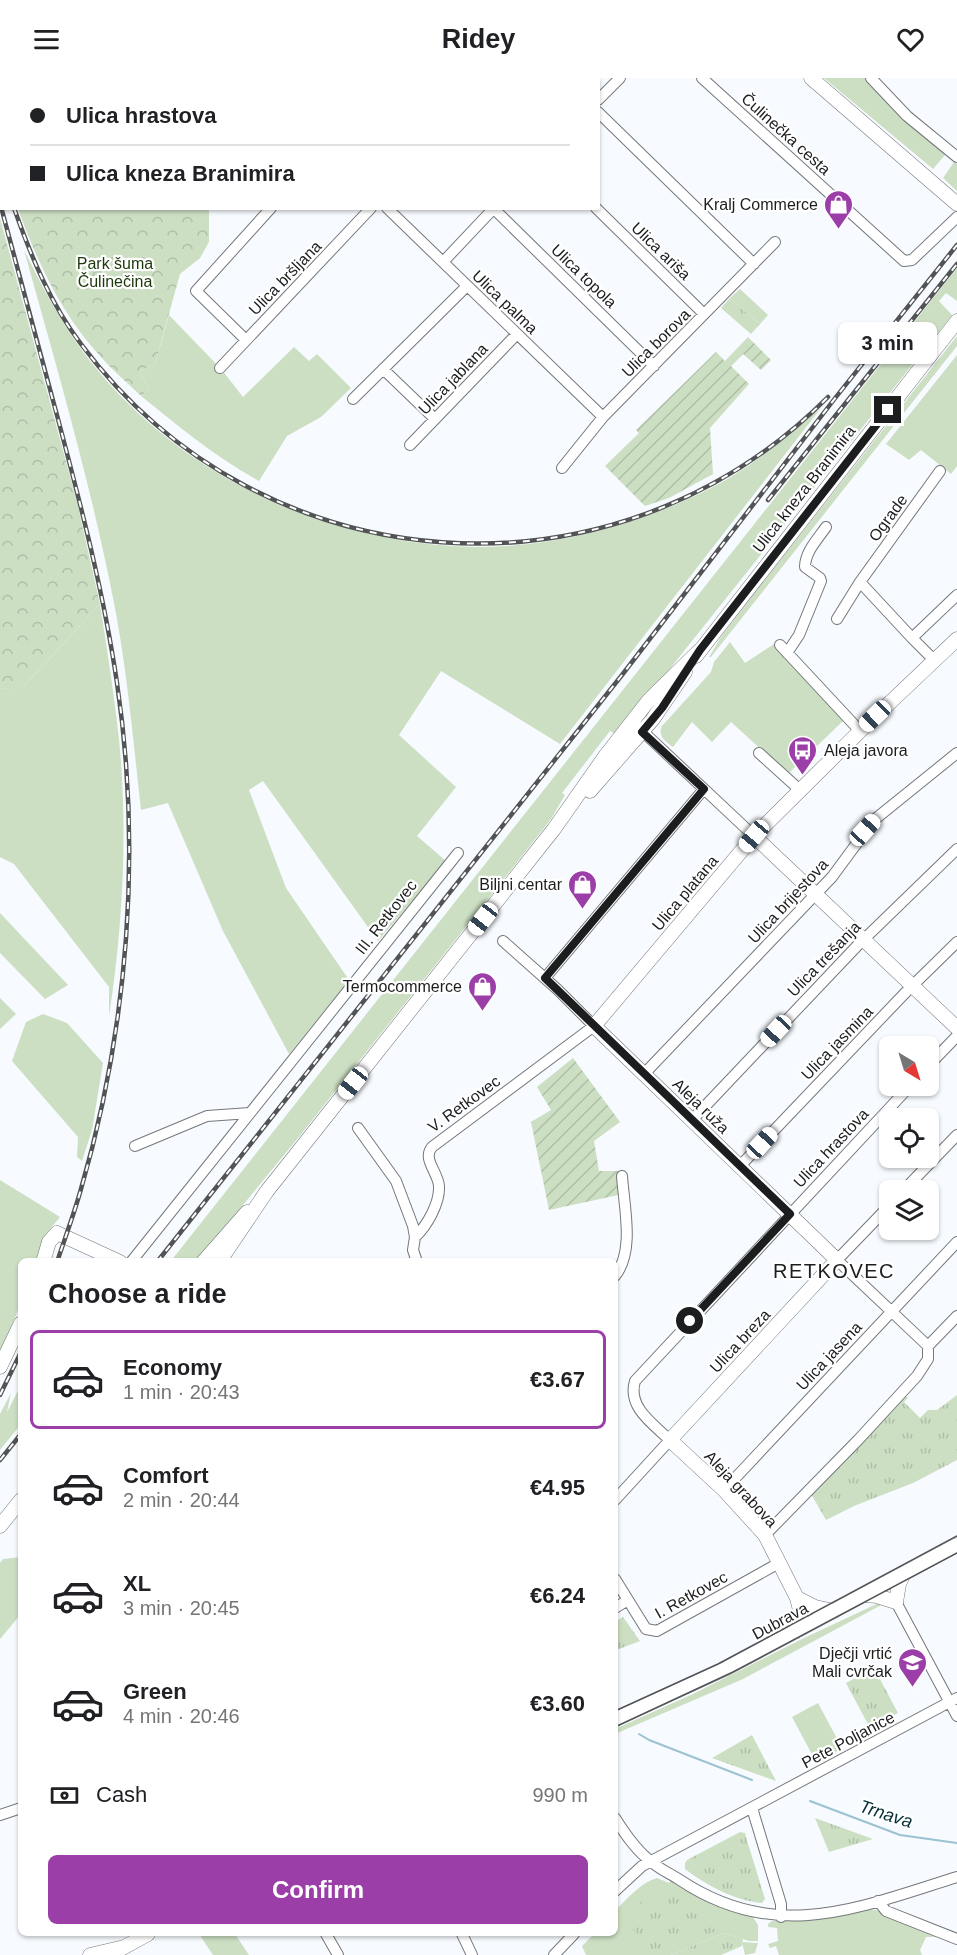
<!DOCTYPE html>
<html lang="en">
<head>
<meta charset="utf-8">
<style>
  body { margin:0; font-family:Helvetica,sans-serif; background:#f6f6f6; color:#202124; height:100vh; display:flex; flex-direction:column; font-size:22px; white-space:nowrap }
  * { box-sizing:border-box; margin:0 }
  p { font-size:20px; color:#757577 }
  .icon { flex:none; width:33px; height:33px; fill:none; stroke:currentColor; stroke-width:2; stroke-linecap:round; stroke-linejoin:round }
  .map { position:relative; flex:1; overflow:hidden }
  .drawer { position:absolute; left:18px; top:1180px; width:600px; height:678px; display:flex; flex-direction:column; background:#fff; border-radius:9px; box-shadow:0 2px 4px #0004 }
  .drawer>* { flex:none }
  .banner { position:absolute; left:0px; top:0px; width:600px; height:132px; box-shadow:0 2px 4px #0004; display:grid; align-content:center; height:132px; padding:0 30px; background:#fff }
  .needle { width:39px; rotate:142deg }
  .fabs { position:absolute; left:879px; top:958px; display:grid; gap:12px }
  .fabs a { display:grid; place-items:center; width:60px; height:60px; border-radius:9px; background:#fff; box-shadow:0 2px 4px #0004; font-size:30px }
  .end { position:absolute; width:27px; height:27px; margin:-14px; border:8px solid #1c1d1f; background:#fff; box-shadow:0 0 0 3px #fff }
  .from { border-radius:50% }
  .bubble { position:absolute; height:42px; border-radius:9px; background:#fff; box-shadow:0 2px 4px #0004; font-size:20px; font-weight:800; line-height:42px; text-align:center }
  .car { position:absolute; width:18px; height:36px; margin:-18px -9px; border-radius:8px; box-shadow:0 0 4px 2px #0007; background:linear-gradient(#fff 24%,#345 0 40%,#fff 0 76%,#345 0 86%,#fff 0) }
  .banner b { display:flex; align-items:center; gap:21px; height:57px; font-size:22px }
  .banner b+b { border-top:2px solid #e0e0e0 }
  .banner i { width:15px; height:15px; background:#202124 }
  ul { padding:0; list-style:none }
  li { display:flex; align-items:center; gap:18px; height:99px; margin:0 12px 9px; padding:0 18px; border:3px solid transparent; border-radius:9px }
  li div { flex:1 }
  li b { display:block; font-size:22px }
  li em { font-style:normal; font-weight:800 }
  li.current { border-color:#9b3ea8 }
  li>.icon { width:54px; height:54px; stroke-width:1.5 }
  h2 { padding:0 30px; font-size:27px; line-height:72px }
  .pay { display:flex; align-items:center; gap:15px; height:66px; padding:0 30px; font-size:22px }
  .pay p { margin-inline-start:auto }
  .cta { display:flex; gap:12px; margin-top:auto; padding:12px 30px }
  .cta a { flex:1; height:69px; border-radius:9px; background:#9b3ea8; color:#fff; font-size:24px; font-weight:800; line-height:69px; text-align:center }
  header { display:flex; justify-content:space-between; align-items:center; height:78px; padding:0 30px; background:#fff; font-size:27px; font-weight:800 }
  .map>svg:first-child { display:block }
</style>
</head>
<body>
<header><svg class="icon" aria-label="menu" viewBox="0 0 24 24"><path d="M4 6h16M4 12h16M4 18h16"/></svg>Ridey<svg class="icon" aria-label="heart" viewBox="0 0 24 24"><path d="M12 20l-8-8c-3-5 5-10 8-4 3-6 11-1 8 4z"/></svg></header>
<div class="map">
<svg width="957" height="1877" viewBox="0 0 957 1877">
  <defs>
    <pattern id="forest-crowns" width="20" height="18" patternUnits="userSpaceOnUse" patternTransform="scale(1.5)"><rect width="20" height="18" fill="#ccdfc3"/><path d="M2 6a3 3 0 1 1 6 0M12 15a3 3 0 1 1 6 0" fill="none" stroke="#afbfa7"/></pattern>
    <pattern id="park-tufts" width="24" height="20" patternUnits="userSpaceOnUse" patternTransform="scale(1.5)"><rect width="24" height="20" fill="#ccdfc3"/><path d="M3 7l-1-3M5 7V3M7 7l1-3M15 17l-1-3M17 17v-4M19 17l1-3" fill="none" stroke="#afbfa7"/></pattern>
    <pattern id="garden-furrows" width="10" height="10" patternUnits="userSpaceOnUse" patternTransform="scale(1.5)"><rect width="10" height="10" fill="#ccdfc3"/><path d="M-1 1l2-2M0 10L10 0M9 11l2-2" fill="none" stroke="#afbfa7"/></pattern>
  </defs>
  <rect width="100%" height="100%" fill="#f7fafe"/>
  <!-- grass -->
  <path fill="#ccdfc3" d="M824,0H867L945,77L933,91Z
    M954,84L957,86V113L943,100Z
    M24,172C42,208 60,243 84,275C176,398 331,469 483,469C562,468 643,445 713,409C753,388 787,359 821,330L560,666L441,593L399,657L456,709L417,758L446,783L378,863L263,703L249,712L286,810L349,902L289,976L223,853L168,725L141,732C133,661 127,590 113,520C90,403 56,287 24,172Z
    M957,190V223L946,215L939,223L952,237L617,657L610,653L562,715L565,717L551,741L503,802L298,1060L197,1183L170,1184Z
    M740,211L768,237L760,246L730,220Z
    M169,237L222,292L243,319L294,269L309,283L317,276L351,310L321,339L287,358L259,403C214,378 181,350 141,318L149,311L139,294L155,286Z
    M957,258V268L711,579H709L721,559L770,495Z
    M957,277V388L951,396L921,372L909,382L886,366Z
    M100,526C107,571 114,616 119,661C128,752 123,848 109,938V909L14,786L0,779V611L23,609Z
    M730,564L745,585L774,566L845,641L788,696L731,644L712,664L692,644L673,669C666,664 657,658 662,648L711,594L714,584Z
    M0,835L68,907L45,921L0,875Z
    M0,920L16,936L0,951Z
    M43,936L67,945L103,985L92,1052L82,1083L77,1079L78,1059L12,983L26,944Z
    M0,1102L60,1139L46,1156L37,1183L21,1184V1225L0,1275Z
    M21,1307V1346L0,1372V1336L11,1315L7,1334Z
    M21,1479V1536L0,1561V1485L3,1481Z
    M883,1523L887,1524L743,1601L615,1656V1651L693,1616L802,1561Z
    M818,1625L841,1668L832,1679L826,1668L822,1670L827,1681L815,1682L792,1639Z
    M657,1800L669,1805L671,1802L713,1827L753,1839L758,1847V1863H749L724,1855L671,1877H586L582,1868L594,1856H615V1833C627,1821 640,1805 657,1800Z
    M868,1831L876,1832L941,1859H926L920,1872L922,1877H779L776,1868L770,1870L768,1866L778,1863L777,1850L768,1849V1846L772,1843C806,1844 835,1839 868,1831Z
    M199,1856H235L249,1877H213Z
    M742,1864L758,1865L755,1875L745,1877Z"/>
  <!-- forest -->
  <path fill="url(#forest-crowns)" d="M0,0H212L2,2L1,69Z
    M18,131H209V164L200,180L180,196L155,286L139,294L149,311L141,318C128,305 113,293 101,279C61,236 38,185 18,131Z
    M0,140L77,424L100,526L22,610L0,611Z"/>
  <!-- park -->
  <path fill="url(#park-tufts)" d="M730,220L760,246L751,256L721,230Z
    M957,1317V1382L913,1405L854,1428L826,1442L811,1416L905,1318L908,1320L904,1324L920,1340L928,1332H937Z
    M623,1539L640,1563L619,1571L615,1570V1544Z
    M874,1590L898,1635L870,1650L846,1605Z
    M752,1657L776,1703L712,1680Z
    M815,1740L873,1761L829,1774Z
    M740,1754L745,1755L746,1759L765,1821L762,1825C735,1823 706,1807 685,1791V1785L687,1782Z
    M662,1809L716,1834L723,1850L659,1877H648L624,1836Z
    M724,1855L743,1861L742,1868L721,1877H671Z"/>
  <!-- garden -->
  <path fill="url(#garden-furrows)" d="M748,259L771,282L761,292L743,276L731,288L749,306L710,350L713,396L669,420L645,428L605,388L639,355L636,352L716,274L725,283Z
    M573,980L620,1044L594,1063L599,1093H619L623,1116L549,1132L531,1044L551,1032L537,1009Z"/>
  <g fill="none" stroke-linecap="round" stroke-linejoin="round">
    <!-- stream -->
    <path stroke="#9ac2d1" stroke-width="2" d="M639,1656L649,1662L752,1702
      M810,1723L900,1757L957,1765"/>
    <defs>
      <path id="street" d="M255,0L257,2
        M314,0L316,2
        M702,0L904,183L912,182L957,139
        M871,0L907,38L957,79
        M266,2L267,0
        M380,2L382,0
        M480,2L482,0
        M598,22L620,0
        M598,34L754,186
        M387,130L603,339
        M493,130L654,288
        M596,130L704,236
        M443,184L494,130
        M246,262L196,213L271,130
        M220,290L371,130
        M383,291L435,341
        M353,321L467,208
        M410,367L517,256
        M562,390L603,339L775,164
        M837,541L860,504
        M912,560L860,504L940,393
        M780,567L860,653
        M787,575L799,557L821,503L820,500L805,489C805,474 817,462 826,449
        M934,582L912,560L957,517
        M637,648L754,758
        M759,675L801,713
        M545,900L704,711
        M928,988L957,958
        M644,996L832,799L874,742L957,675
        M692,1042L857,868L957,771
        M358,1050L396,1103L413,1148L415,1159L413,1172L417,1184
        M135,1068L207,1038L250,1035
        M740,1088L906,914L957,864
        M903,1113L957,1057
        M415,1159C427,1148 440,1125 439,1108C438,1094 422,1081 432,1069L594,948L557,911L503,863
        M131,1184L458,775
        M615,1198C635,1173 624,1129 622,1098
        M928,1268L957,1238
        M724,1412L957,1164
        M615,1422L670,1362C653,1346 627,1329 635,1303L910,1008
        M765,1457L858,1362L917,1298L928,1281V1268L837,1182L890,1127
        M615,1501L646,1551L657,1553L779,1485
        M896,1524L957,1638
        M615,1530L628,1522
        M752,1730L781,1826V1839
        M0,1737L21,1730
        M615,1740C625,1756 637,1774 653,1785C661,1792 671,1796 680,1802C776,1866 858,1830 957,1799
        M615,1813L642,1788L957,1620
        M878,1823L886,1833L957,1861
        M326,1856L338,1877
        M462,1856L472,1877
        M554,1877L574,1856"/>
      <path id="secondary" d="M811,0L957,126
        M696,578L957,243
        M590,713L653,641L685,594
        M754,758L957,950
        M43,1184L49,1164L57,1155L120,1184
        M203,1184L247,1134
        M219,1184L267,1113L554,751L606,677L649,622L700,572
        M0,1289L21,1245
        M0,1448L21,1422
        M865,1517L877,1518L896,1524L899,1506L904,1495
        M797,1520L815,1529L834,1533
        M795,1554L799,1546L801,1536L797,1520L765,1457L724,1412L670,1362L837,1182L594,948L754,758L860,653L957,561
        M615,1641L727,1590L957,1467
        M90,1877L120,1870
        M110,1877L148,1856"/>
    </defs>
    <!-- street casing -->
    <use href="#street" stroke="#74777b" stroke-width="12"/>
    <!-- secondary casing -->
    <use href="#secondary" stroke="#74777b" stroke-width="15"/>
    <!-- street -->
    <use href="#street" stroke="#fff" stroke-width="10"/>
    <!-- secondary -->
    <use href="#secondary" stroke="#fff" stroke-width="14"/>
    <!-- tram -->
    <path stroke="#515355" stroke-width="1.5" d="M615,1633L718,1586L957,1458
      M615,1649L733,1594L957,1475"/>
    <defs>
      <path id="rail" d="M0,79L2,85
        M0,103L2,109
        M0,125C19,197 38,269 58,341C81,428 104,516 117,605C142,773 128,949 81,1111C74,1136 65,1160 57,1184
        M14,130C31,178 50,225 81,266C262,509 614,534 828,319
        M768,422L957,186
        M157,1184L622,597L836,319L957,167
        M0,1317L21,1274
        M0,1382L21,1356"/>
    </defs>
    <!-- rail casing -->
    <use href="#rail" stroke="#515355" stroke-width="4.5"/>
    <!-- rail -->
    <use href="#rail" stroke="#fff" stroke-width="2" stroke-dasharray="7" stroke-linecap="butt"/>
  </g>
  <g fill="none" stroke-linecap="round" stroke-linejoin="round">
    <!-- route -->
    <path stroke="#1c1d1f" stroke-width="8" d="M690,1243L790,1136L545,900L704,711L642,654L662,630L700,572L888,332"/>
  </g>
  <!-- icons -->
  <defs>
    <symbol id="shop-pin" viewBox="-11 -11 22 30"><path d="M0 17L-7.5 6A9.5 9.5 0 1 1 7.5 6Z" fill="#9b3ea8" stroke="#fff"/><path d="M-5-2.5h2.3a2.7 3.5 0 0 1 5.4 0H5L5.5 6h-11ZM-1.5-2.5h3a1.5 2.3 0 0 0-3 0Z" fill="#fff"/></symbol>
    <symbol id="bus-pin" viewBox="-11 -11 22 30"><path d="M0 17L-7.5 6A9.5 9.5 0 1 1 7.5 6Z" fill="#9b3ea8" stroke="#fff"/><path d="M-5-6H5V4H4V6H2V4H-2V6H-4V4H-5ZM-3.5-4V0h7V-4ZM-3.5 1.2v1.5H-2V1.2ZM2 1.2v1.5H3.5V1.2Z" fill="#fff"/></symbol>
    <symbol id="school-pin" viewBox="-11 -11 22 30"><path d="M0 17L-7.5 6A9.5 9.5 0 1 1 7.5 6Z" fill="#9b3ea8" stroke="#fff"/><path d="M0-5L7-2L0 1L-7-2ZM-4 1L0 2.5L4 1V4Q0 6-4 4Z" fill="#fff"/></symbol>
  </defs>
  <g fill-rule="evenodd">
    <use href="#shop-pin" x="822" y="110" width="33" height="45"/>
    <use href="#bus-pin" x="786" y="656" width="33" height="45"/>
    <use href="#shop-pin" x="566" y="790" width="33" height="45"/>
    <use href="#shop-pin" x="466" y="892" width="33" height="45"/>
    <use href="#school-pin" x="896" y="1568" width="33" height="45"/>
  </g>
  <g text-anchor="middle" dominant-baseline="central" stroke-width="4.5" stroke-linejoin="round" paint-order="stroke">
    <!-- street labels -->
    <g font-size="16" fill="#1c1d1f" stroke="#fff">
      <text transform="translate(786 56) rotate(42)">Čulinečka cesta</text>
      <text transform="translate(661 173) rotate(44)">Ulica ariša</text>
      <text transform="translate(584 198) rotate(44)">Ulica topola</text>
      <text transform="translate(285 200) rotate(-46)">Ulica bršljana</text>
      <text transform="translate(505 224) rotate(44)">Ulica palma</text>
      <text transform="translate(656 265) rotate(-45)">Ulica borova</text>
      <text transform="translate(453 301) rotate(-46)">Ulica jablana</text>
      <text transform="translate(804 411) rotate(-52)">Ulica kneza Branimira</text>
      <text transform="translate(888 440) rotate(-54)">Ograde</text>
      <text transform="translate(685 815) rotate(-50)">Ulica platana</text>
      <text transform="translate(788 823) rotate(-47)">Ulica brijestova</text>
      <text transform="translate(386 839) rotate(-52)">III. Retkovec</text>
      <text transform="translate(824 881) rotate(-46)">Ulica trešanja</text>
      <text transform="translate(837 965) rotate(-46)">Ulica jasmina</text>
      <text transform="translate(464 1026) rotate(-36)">V. Retkovec</text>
      <text transform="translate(701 1028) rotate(44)">Aleja ruža</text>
      <text transform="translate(831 1070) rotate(-47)">Ulica hrastova</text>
      <text transform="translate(740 1263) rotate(-47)">Ulica breza</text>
      <text transform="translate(829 1278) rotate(-47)">Ulica jasena</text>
      <text transform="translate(741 1411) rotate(47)">Aleja grabova</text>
      <text transform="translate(691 1517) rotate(-29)">I. Retkovec</text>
      <text transform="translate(780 1543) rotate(-28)">Dubrava</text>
      <text transform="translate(848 1662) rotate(-28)">Pete Poljanice</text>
    </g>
    <!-- poi labels -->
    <g font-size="16" fill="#1c1d1f" stroke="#fff" text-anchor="end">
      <text x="818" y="126">Kralj Commerce</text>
      <text x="824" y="672" text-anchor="start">Aleja javora</text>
      <text x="562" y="806">Biljni centar</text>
      <text x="462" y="908">Termocommerce</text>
      <text x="892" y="1575">Dječji vrtić<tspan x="892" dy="18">Mali cvrčak</tspan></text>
    </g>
    <!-- park labels -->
    <g font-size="16" fill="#1d380b" stroke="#fff">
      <text x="115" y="185">Park šuma<tspan x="115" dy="18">Čulinečina</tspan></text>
    </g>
    <!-- water labels -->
    <g font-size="18" font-style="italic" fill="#072e3a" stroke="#fff">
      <text transform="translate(886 1736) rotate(18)">Trnava</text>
    </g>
    <!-- quarter labels -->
    <g font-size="20" letter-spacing="1.5" fill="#1c1d1f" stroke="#fff">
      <text x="834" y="1193">RETKOVEC</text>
    </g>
  </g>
</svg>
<div class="fabs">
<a><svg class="needle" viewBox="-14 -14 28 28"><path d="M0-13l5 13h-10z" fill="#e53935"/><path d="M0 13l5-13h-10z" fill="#757577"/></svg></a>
<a><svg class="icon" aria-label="locate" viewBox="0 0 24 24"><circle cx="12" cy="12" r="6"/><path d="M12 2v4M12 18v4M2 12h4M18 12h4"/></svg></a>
<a><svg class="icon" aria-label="layers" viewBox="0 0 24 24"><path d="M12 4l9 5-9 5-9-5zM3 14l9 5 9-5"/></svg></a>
</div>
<i class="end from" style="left:690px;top:1243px"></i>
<i class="end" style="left:888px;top:332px"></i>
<div class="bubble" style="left:838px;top:244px;width:99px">3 min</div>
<i class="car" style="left:875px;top:638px;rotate:226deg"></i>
<i class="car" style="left:865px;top:752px;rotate:42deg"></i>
<i class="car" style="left:754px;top:758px;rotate:220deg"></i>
<i class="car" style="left:483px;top:841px;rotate:218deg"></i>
<i class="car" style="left:776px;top:953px;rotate:223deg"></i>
<i class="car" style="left:353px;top:1005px;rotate:218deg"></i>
<i class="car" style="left:762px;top:1065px;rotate:43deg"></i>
<div class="banner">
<b><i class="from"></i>Ulica hrastova</b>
<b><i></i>Ulica kneza Branimira</b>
</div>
<section class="drawer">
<h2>Choose a ride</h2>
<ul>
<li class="current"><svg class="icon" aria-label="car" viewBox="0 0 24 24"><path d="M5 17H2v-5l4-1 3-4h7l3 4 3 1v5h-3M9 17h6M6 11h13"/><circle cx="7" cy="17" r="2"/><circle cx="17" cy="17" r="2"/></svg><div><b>Economy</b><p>1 min · 20:43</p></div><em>€3.67</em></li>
<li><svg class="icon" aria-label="car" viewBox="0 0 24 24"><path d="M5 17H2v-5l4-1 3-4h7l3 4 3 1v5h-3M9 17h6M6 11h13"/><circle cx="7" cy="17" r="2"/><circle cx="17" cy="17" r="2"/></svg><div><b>Comfort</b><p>2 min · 20:44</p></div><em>€4.95</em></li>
<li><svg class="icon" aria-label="car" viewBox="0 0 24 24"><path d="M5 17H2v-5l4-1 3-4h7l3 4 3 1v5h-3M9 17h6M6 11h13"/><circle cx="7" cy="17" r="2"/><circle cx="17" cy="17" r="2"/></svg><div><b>XL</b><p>3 min · 20:45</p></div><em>€6.24</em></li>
<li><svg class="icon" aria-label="car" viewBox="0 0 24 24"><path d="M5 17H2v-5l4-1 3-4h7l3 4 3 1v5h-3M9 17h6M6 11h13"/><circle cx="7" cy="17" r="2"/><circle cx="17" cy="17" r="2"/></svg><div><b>Green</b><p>4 min · 20:46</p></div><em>€3.60</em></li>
</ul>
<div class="pay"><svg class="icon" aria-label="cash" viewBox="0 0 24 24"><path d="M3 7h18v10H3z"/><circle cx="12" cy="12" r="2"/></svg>Cash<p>990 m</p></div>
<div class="cta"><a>Confirm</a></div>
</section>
</div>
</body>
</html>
